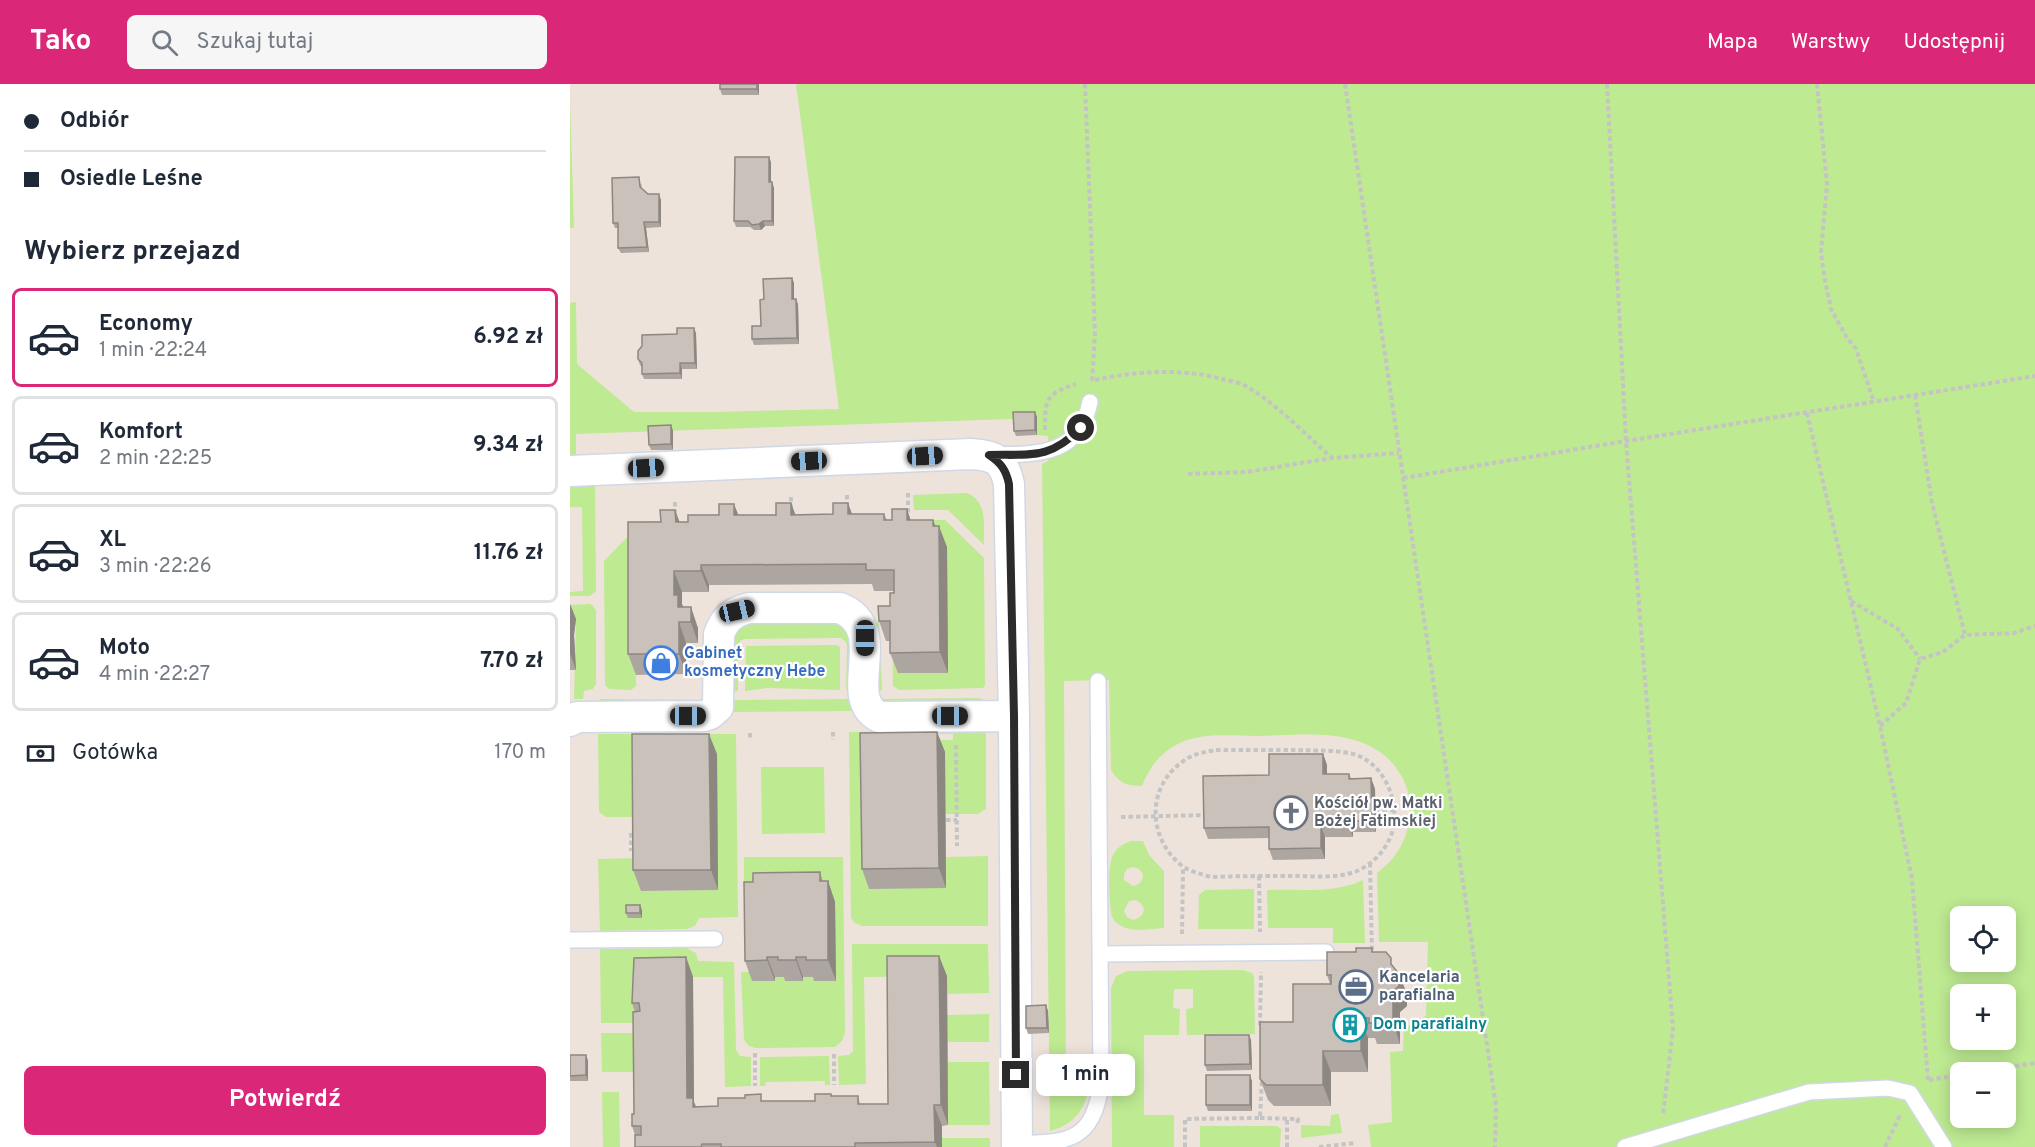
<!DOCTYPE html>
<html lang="pl">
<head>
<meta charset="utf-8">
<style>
  body { margin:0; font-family:Overpass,sans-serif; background:#f6f6f7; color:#1f2937; height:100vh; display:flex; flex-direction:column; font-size:22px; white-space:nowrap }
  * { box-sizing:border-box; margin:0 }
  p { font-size:20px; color:#747a83 }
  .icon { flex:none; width:33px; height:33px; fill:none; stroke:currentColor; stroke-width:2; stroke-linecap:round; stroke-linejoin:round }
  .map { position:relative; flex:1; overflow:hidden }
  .sheet { display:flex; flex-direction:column; background:#fff; width:570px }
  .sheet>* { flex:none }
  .guide { display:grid; align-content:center; height:132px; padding:0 24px; background:#fff }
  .fabs { position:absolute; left:1380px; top:822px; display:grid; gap:12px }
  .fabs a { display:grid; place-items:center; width:66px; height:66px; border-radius:9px; background:#fff; box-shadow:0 3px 15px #0003; font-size:30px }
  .end { position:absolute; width:27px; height:27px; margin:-14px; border:8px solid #2b2b2b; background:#fff; box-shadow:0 0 0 3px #fff }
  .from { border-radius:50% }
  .bubble { position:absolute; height:42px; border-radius:9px; background:#fff; box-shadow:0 3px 15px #0003; font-size:20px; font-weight:700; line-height:42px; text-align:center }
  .car { position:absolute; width:18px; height:36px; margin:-18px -9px; border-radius:8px; box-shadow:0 0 4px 2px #0007; background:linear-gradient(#222 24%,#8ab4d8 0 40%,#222 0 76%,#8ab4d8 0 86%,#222 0) }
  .guide b { display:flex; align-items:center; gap:21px; height:57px; font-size:22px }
  .guide b+b { border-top:2px solid #e0e1e3 }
  .guide i { width:15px; height:15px; background:#1f2937 }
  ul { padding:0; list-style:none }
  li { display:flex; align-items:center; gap:18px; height:99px; margin:0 12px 9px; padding:0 12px; border:3px solid #e0e1e3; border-radius:9px }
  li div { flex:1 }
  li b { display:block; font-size:22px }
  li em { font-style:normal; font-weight:700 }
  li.on { border-color:#db2777 }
  li>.icon { width:54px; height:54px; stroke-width:1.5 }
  h2 { padding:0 24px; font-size:27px; line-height:72px }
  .pay { display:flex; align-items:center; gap:15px; height:66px; padding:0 24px; font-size:22px }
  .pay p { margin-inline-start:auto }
  .action { display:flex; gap:12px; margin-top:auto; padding:12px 24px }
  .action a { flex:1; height:69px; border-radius:9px; background:#db2777; color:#fff; font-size:24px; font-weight:700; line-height:69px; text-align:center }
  header { display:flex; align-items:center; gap:36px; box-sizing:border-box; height:84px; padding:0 30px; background:#db2777; color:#fff }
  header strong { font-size:28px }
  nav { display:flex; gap:33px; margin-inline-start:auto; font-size:21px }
  .search { width:420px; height:54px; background:#f6f6f7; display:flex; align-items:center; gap:15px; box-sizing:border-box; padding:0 21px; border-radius:9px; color:#747a83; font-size:22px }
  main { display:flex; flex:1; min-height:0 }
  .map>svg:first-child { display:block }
</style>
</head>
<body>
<header>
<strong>Tako</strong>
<div class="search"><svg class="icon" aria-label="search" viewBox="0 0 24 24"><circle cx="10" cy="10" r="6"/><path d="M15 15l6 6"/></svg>Szukaj tutaj</div>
<nav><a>Mapa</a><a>Warstwy</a><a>Udostępnij</a></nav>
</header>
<main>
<section class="sheet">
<div class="guide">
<b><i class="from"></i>Odbiór</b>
<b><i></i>Osiedle Leśne</b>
</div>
<h2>Wybierz przejazd</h2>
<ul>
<li class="on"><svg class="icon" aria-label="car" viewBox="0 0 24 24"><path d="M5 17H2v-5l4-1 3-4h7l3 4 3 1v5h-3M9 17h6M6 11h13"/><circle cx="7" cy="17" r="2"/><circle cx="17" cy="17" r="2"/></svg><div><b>Economy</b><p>1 min · 22:24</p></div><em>6.92 zł</em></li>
<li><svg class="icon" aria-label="car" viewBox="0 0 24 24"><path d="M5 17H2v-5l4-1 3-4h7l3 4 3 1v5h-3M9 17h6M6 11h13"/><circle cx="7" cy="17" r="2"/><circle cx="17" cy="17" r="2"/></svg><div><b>Komfort</b><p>2 min · 22:25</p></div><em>9.34 zł</em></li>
<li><svg class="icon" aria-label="car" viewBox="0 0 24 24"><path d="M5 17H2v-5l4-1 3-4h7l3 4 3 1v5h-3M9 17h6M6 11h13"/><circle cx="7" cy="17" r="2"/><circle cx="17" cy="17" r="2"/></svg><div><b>XL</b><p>3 min · 22:26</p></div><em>11.76 zł</em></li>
<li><svg class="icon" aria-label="car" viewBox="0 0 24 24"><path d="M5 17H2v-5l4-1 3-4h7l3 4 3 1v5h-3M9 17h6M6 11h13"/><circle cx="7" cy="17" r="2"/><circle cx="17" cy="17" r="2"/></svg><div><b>Moto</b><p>4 min · 22:27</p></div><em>7.70 zł</em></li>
</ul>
<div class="pay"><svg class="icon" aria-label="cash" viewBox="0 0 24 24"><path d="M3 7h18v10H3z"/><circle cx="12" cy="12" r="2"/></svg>Gotówka<p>170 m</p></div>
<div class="action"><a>Potwierdź</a></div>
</section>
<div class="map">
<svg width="1465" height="1063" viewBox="0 0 1465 1063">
  <rect width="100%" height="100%" fill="#eee3db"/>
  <!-- green -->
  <path fill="#beea92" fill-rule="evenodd" d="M226,0H1465V1063H801L798,1041L822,1038L820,968L833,967L834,942L847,941L856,931L858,858H809L807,789C827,774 837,756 840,732C842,717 837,700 829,688C799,641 735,651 687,652C663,652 633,648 610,659C591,668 580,682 572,702C557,702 549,699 541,686L539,596L494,597L496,1001H519C516,1026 503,1041 480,1047L472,380L478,377V352L467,351V334L6,350V372H0V219L6,218L7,280L64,328H144L269,325ZM1390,832H1436V878H1390ZM1390,910H1436V956H1390ZM1390,988H1436V1034H1390Z
    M0,15L4,144H0Z
    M25,397L26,507L20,512H0V508L13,507L12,423H0V404L4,401Z
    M396,409C419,417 413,442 414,461L378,426H344L343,411Z
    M345,436H375L414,474L415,601L413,604L329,606L323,602C320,544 344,493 345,436Z
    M73,437H98L65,459L66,602L61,606L39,605L35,601L34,477Z
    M20,520L23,522L26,527V600L23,605L14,607L13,615H4L6,535L0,521Z
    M309,535L312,606L306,607V542Z
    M274,539L279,541L285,606H276L277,562L276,558L271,554L175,555L170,557L168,561V607L159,608L160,546L170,540Z
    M267,561L270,563V606L197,604L175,607L176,562Z
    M408,614L412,615L415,620L324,626L308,615Z
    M30,615L137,616L133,620L27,619Z
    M285,615V627L160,628L159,616Z
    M353,647V656H383V650H364V647H409L416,649V725L408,730H375L376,804V773L418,772V842H292L285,839L281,834L279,648Z
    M28,650H95V652L108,657V650H166L168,833L129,834L125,842L117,845L30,847L28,775L71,774V807L148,806L70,733H36L29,728Z
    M191,683H254L255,749L192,750Z
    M561,757H573L579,771L594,787V844C577,845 552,851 542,833C539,820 537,782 543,771C547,763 553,760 561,757ZM563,783L569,785L573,790C572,797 571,800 563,802L554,796V790L557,785ZM565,816C578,821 576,833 563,836L557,833L554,827L559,817Z
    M174,773H273L275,949L272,957L265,963L185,964L179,962L174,956L171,888H182L183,897H204L205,893H215L216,897H233V893H244V897H266L182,833H174Z
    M793,796L795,859H763V844H698L697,806C729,805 764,810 793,796Z
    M684,805V845H628L629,811L635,806Z
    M282,860H418L419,909L377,910L376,892L294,893L296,1000L269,1001L268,972L279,971L283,967Z
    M116,864L126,869L128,877L164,878L166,966L170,972L181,973V1002L155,1003L153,893H105L69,939H31L30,865Z
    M673,886L682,889L684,893L685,950L617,951L616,925L623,924V905H604L603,924L610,925L609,951H574V1031H604V1063H542L541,904L546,892L558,887Z
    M419,930V958H377V931Z
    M31,949H71V988H32Z
    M259,972L260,1001H255V997L196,998L195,1002H190V973Z
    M377,978H419L420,1041H378Z
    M32,1008H49L50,1063H33Z
    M769,1030L772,1049L731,1054V1041L760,1042L761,1031Z
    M630,1042H707L711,1045L710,1063H630Z
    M372,1054H420V1063H372Z"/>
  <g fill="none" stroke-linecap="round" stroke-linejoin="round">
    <defs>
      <path id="lane" d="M421,371C466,370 509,373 520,318
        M0,856L145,855
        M530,870L756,868
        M447,1060C497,1058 522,1059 531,1001L528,597
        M1055,1063L1239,1008L1318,1004L1340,1009L1374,1063"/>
      <path id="street" d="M0,387L401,370C424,371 434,376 439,400L444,632L447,1063
        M0,637L7,633L134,632L140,630L148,623L149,550C155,534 163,528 179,524H270C322,545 270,613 309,633L444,632"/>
    </defs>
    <!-- lane casing -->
    <use href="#lane" stroke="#d0d8e5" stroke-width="18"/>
    <!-- street casing -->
    <use href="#street" stroke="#d0d8e5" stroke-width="33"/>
    <!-- path -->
    <path stroke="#c4c4c4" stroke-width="4" stroke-dasharray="4.5 3" stroke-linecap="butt" d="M515,0L525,250L522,299
      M775,0L926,1022L925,1063
      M1037,0L1056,357L1103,945L1093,1031
      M1247,0L1257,100L1251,169L1255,197L1261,225L1277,254L1286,265L1304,318
      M525,296C567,287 610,284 652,295C659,297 668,298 674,301C707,320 734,349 762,374
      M1345,311L1362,419L1395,551
      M1237,329L1310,642L1342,795L1358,996
      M475,346C475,316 475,310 506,300
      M618,390L677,388L762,374L829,369
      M833,394L1056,357L1465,292
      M338,409V430
      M277,411V422
      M221,413V424
      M105,418V430
      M1281,517L1328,545L1350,575
      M1310,642L1336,619L1350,575L1373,568L1395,551L1444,549L1465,542
      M263,648V656
      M180,649V654
      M386,661L387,762
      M646,666C671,666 695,666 719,666C740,667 762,665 783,670C812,678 827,711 824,739C822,759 806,779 787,787C767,795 744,792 723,792C696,792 669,792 641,793C631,790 620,788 611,781C578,754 576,704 612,678C622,670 634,668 646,666Z
      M805,726H825
      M551,733L637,731
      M376,736H387
      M61,749V767
      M800,779L802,869
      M689,792L690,848
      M612,850L613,783
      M690,941L691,888
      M185,969V1002
      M264,970V1001
      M1408,988L1465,979
      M1359,996L1390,991
      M690,1034L728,1035L727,1042
      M615,1063V1035L690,1034L692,993
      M717,1063V1035
      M749,1063L786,1059
      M1315,1063L1330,1031"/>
    <!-- lane -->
    <use href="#lane" stroke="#fff" stroke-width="15"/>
    <!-- street -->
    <use href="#street" stroke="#fff" stroke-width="30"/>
  </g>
  <!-- wall -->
  <path fill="#ada6a0" d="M189,0V11H152L150,5Z
    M201,78V98L204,104V142H195L191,146H184L180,143H166L164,137Z
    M71,99L72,104L78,110L91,116V143L76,144L79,168L51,169L48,164V144H45L43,139Z
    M222,194L224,199V215L228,220L229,260L184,261L182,255L191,242L194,215Z
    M126,249L127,285H112V295H74L72,290V283L70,281L68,275Z
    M467,333V351L446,352L444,347Z
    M101,341L103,347V366H81L79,361Z
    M221,419L225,431L263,430L278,419L282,430H314L317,436H341L366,442L377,463L378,589H328L320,569V557H316L309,537L320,522L324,507H304L302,500L139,501V508H112V520L113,523L128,544V559H116V590L66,591L58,570L91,438L105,426L109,438H118L168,431H206Z
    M0,520L6,535L4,551L6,586H0Z
    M367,648L375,668L376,804L299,805L292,785Z
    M147,670L148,806L71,807L63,786Z
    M753,670L757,681V690H779L781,694H801L805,705L806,748H783V753H755V775L703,776L699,765V754L638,755L634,744L699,691Z
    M250,788L253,797H258L265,818L266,897H244L243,893H233V897H215L214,893H205V897H182L175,877L183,798Z
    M72,826V834H58L56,829Z
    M802,864L803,868L825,885L837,910V922L830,928V960H807L805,954H798V988H761V1022H704L698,1016L690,995L723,938L760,900L757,891L786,868Z
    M369,872L377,892L378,1041L372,1042V1063H65V1051L62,1042L64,1030L65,928L62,919L116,873L123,893L124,1018L126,1022H148L193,1017H245L261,1010L262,1012H288L290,1020H318Z
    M476,921L478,927L479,949L458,950L456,944Z
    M679,951L681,956L682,986L637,987L635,981Z
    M0,971H16L18,977V997H0Z
    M682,997V1027H638L636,1021Z"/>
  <!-- shaded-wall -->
  <path fill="#8d8782" d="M187,0H189V11L187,5Z
    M199,73L201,78V104L199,98Z
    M202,98L204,104V142L202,137Z
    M89,110L91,116V143L89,138Z
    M193,137L195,142L191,146L189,140Z
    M74,138L76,144L79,168L77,163Z
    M222,194L224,199V220L222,215Z
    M226,215L228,220L229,260L227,254Z
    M124,244L126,249L127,285L125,279Z
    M110,279L112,285V295L110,289Z
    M465,328L467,333V351L465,346Z
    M101,341L103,347V366L101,360Z
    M221,419L229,440L221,431Z
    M278,419L285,439L278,430Z
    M164,420L172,440L164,431Z
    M337,425L344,446L337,436Z
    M105,426L113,447L106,438Z
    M363,436L370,453L369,442L377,463L378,589L370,568Z
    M131,481L139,501V508L131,487Z
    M104,487L112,508V520L116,531L108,523L104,511Z
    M0,520L6,535L4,551L6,586L0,570Z
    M121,523L128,544V559L121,538Z
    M109,538L116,559V590L109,570Z
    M367,648L375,668L376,804L369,784Z
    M139,650L147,670L148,806L141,786Z
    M753,670L757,681V701L753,690Z
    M801,694L805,705L806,748L802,737Z
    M779,737L783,748V753L779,742Z
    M751,742L755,753V775L751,764Z
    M258,797L265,818L266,897L258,876Z
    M70,821L72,826V834L70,829Z
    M369,872L377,892L378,1041L371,1021Z
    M116,873L123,893L124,1018L130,1035L117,1014Z
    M197,873L205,893V897L197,876Z
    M226,873L233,893V897L226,876Z
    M829,890L837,910V922L830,928V960L823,939V907Z
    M476,921L478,927L479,949L477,944Z
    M791,934L798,954V988L791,967Z
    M679,951L681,956L682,986L680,980Z
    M753,967L761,988V1022L753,1001Z
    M16,971L18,977V997L16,991Z
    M680,991L682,997V1027L680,1021Z
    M364,1021L372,1042V1063H367L365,1058Z"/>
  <!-- building -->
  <path fill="#c9c1ba" stroke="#8d8782" stroke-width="1.5" d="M150,0H187V5H150Z
    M165,73H199V98H202V137H193L189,140L182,141L178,137H164Z
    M69,93L70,103L78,110H89V138H74L77,163L48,164V139H43L42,94Z
    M222,194V215H226L227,254L182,255V242H191L190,216L194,215L193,195Z
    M107,244H124L125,279H110V289L72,290V279L68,275V267L72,262V251L107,250Z
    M443,328H465V346L444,347Z
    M101,341V360L79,361L78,342Z
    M206,419H221V431L263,430V419H278V430H314V436H322V425H337V436H363V442H369L370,568L320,569V537H309L308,522H320V509H324V486H296V480L131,481V487H104V511H108V523H121V538H109V570H58V438H91L90,426H105L106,438H118V431H149V420H164V431H206Z
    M367,648L369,784L292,785L290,649Z
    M62,650H139L141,786H63Z
    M699,670H753V690H779V695L801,694L802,737H779V742H751V764L699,765V743L634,744L633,692L699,691Z
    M250,788V797H258V876H236V873H226V876H208V873H197V876L175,877L174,798H183V789Z
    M56,821H70V829H56Z
    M786,864H802V868H816L821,874V880L829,890V902L823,907V939H799V934H791V967H753V1001H696L690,995V938H723V900H761V891H757V868H786Z
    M317,872H369L371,1021H364L365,1058L285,1059V1063H151V1060H132L131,1063H65V1051H71V1042H62V1030H64L63,928L70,927L69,919H62L64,874L116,873L117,1014H123V1023L148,1022V1014H175V1011L191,1010V1017H245V1010H261V1012H288V1020H318Z
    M476,921L477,944H456V922Z
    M635,951H679L680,980L635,981Z
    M0,971H16V991L0,992Z
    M636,991H680V1021H636Z"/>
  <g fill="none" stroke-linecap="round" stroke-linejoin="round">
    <!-- route -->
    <path stroke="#2b2b2b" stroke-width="8" d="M446,991L444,632L439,400C436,386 431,379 419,371C461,370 479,376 511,344"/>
  </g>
  <!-- icons -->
  <defs>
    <symbol id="shop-ring" viewBox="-11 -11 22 22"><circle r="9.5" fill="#fff" stroke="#3f7fe0" stroke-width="1.5"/><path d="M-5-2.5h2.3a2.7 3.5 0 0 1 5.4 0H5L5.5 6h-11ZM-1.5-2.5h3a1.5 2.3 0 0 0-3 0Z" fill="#3f7fe0"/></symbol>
    <symbol id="church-ring" viewBox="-11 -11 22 22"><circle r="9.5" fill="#fff" stroke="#6b7280" stroke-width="1.5"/><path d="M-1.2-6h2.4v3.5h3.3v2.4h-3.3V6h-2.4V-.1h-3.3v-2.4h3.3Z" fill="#6b7280"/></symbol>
    <symbol id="office-ring" viewBox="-11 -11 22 22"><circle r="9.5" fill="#fff" stroke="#5c6f8a" stroke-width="1.5"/><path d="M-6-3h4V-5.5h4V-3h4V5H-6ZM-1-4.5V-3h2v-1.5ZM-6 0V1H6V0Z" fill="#5c6f8a"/></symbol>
    <symbol id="building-ring" viewBox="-11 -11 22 22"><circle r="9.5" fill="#fff" stroke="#0f9aa8" stroke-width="1.5"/><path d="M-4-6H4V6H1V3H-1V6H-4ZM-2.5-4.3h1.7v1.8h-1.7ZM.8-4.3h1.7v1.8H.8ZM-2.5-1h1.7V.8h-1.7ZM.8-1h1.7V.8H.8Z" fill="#0f9aa8"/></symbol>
  </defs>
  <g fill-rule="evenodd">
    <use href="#shop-ring" x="72" y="560" width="38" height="38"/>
    <use href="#church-ring" x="702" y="710" width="38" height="38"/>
    <use href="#office-ring" x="767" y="884" width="38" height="38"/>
    <use href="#building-ring" x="761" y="922" width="38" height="38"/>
  </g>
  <g text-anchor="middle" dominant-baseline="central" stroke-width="4.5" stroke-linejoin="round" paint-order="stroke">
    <!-- shop labels -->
    <g font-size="16" font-weight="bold" fill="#366cbe" stroke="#fff" text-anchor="start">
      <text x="114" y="570">Gabinet<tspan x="114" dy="18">kosmetyczny Hebe</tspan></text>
    </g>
    <!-- worship labels -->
    <g font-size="16" font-weight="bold" fill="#5b616d" stroke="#fff" text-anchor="start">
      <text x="744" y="720">Kościół pw. Matki<tspan x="744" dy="18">Bożej Fatimskiej</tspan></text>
    </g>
    <!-- service labels -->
    <g font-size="16" font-weight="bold" fill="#4e5e75" stroke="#fff" text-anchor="start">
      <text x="809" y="894">Kancelaria<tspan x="809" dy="18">parafialna</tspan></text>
    </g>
    <!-- culture labels -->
    <g font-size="16" font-weight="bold" fill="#0d838f" stroke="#fff" text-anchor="start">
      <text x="803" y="941">Dom parafialny</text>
    </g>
  </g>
</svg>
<div class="fabs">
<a><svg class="icon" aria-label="locate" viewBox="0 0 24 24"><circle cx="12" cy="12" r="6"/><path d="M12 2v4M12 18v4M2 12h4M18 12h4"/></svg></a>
<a>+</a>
<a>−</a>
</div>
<i class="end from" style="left:511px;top:344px"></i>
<i class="end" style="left:446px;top:991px"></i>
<div class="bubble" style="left:466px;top:970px;width:99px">1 min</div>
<i class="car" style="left:355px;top:372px;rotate:87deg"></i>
<i class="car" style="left:239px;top:377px;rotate:267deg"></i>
<i class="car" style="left:76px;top:384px;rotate:87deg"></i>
<i class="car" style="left:167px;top:527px;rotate:77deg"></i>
<i class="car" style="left:295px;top:554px;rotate:180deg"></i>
<i class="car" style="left:118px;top:632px;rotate:90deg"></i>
<i class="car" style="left:380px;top:632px;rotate:90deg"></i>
</div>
</main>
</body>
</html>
